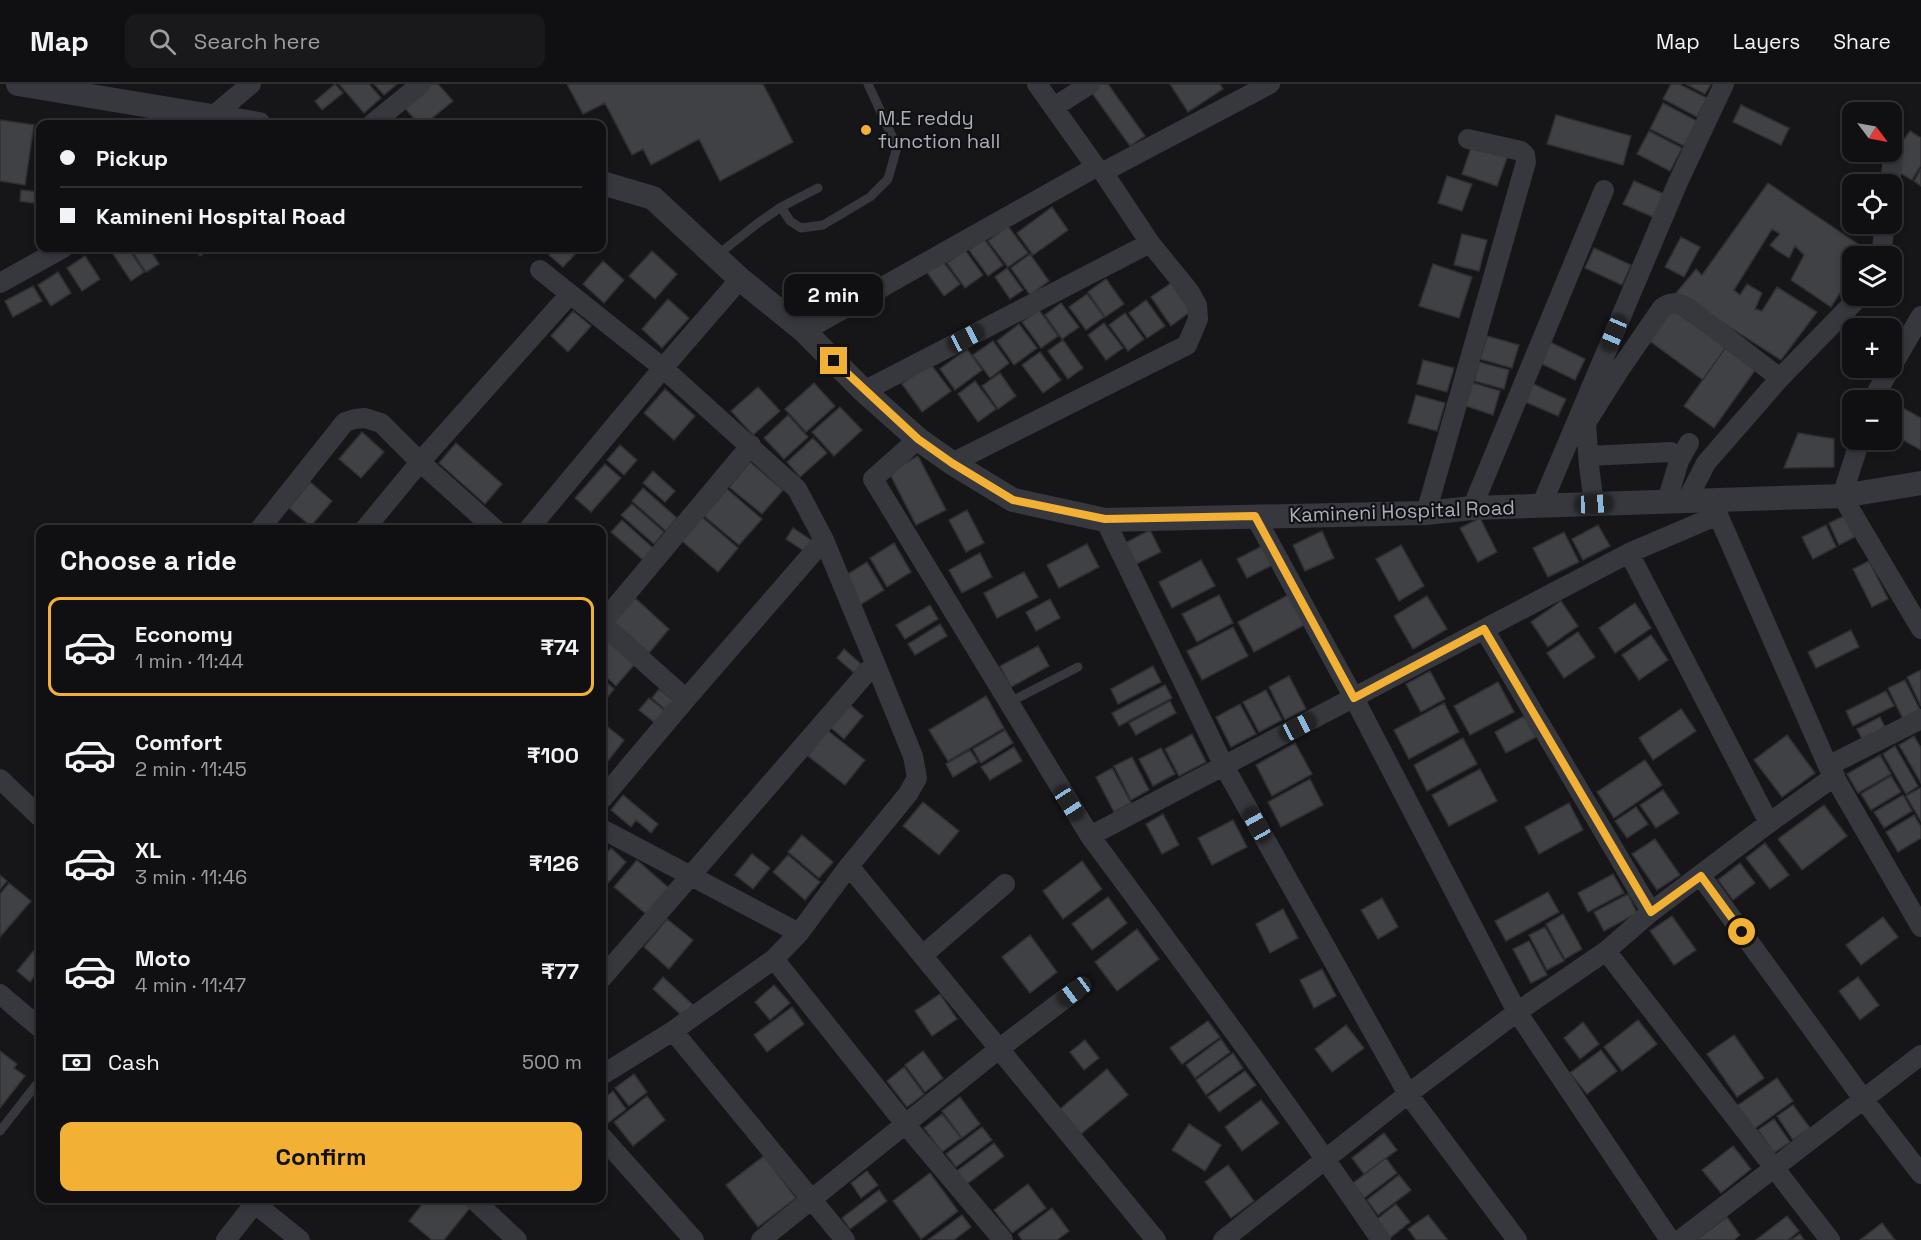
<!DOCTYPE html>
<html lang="en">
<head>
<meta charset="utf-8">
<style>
  body { margin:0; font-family:"Space Grotesk",sans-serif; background:#19191b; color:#f1f3f6; height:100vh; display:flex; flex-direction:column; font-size:22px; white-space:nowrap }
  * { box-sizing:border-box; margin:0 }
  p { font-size:20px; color:#9c9d9f }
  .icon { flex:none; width:33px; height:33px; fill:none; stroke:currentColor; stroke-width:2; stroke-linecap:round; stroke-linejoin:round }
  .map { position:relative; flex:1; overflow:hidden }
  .details { position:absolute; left:36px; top:441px; width:570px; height:678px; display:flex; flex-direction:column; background:#101012; border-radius:12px; box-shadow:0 3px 9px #0003,0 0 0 2px #303032 }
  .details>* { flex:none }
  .hud { position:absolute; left:36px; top:36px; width:570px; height:132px; border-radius:12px; box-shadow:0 3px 9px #0003,0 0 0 2px #303032; display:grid; align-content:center; height:132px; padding:0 24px; background:#101012 }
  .needle { width:39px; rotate:122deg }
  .fabs { position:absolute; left:1842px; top:18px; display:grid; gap:12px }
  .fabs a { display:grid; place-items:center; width:60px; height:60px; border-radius:12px; background:#101012; box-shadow:0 3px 9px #0003,0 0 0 2px #303032; font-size:30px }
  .end { position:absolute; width:27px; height:27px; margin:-14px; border:8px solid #f2b134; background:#111; box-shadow:0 0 0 3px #111 }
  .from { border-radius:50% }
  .bubble { position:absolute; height:42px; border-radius:12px; background:#101012; box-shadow:0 3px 9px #0003,0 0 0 2px #303032; font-size:20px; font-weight:700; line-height:42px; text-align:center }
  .car { position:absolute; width:18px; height:36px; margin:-18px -9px; border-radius:8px; box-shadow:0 0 4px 2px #0007; background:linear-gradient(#222 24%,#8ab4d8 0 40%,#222 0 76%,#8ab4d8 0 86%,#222 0) }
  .hud b { display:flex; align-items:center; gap:21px; height:57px; font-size:22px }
  .hud b+b { border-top:2px solid #303032 }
  .hud i { width:15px; height:15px; background:#f1f3f6 }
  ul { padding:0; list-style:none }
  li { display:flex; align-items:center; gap:18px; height:99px; margin:0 12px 9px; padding:0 12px; border:3px solid transparent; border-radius:12px }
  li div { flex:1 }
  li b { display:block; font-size:22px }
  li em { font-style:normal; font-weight:700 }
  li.current { border-color:#f2b134 }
  li>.icon { width:54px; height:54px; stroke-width:1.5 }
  h2 { padding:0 24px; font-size:27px; line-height:72px }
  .pay { display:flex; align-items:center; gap:15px; height:66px; padding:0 24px; font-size:22px }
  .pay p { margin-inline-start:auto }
  .cta { display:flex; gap:12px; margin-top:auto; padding:12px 24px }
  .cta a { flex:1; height:69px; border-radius:12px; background:#f2b134; color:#111; font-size:24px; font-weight:700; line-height:69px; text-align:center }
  header { display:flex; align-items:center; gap:36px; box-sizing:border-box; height:84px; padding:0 30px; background:#101012; border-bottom:2px solid #303032 }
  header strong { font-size:28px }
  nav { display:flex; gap:33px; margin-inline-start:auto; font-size:21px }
  .search { width:420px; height:54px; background:#19191b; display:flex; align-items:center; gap:15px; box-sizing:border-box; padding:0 21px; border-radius:12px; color:#9c9d9f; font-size:22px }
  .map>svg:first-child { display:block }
</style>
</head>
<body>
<header>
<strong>Map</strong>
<div class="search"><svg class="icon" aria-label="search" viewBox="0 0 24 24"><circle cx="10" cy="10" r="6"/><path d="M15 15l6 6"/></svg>Search here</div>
<nav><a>Map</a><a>Layers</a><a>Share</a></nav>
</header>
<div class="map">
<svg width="1921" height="1156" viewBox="0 0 1921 1156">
  <rect width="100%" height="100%" fill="#161618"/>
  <!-- building -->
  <path fill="#404145" stroke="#303034" stroke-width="1.5" d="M335,0L343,9L322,26L315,17Z
    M339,0H369L381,14L364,29Z
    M374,0H397L384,11Z
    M432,0H438L453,17L425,40H419L404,23Z
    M567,0H763L793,58L720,97L699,55L651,81L643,65L632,71L605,19L583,30Z
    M1096,0H1108L1145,52L1130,62L1089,5Z
    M1170,0H1220L1223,5L1188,28Z
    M1671,0H1679L1707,14L1697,33L1663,15Z
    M1686,0H1711L1705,10Z
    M1663,19L1697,37L1684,62L1650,45Z
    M1741,21L1789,44L1781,61L1733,38Z
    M1556,31L1631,52L1623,81L1547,60Z
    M0,36L34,41L25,101L0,97Z
    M1649,47L1682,64L1670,87L1637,70Z
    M1910,47L1921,54V81L1912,96L1898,88L1900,61Z
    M1473,58L1508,71L1497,102L1462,90Z
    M1921,85V102L1914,97Z
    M1447,92L1472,100L1462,127L1438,119Z
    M1634,97L1664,110L1653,133L1623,120Z
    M1768,99L1868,167L1864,172H1852V190L1831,223L1791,196L1804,171L1795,162L1789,174L1776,166L1770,161L1780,150L1772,145L1734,206L1740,211L1747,200L1762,209L1755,225L1762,227L1777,203L1817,228L1781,276L1676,209L1696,185L1702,191Z
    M21,106L40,108V120L20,117Z
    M1052,123L1068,146L1033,171L1017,149Z
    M1008,142L1028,169L1008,183L988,157Z
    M1462,150L1487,156L1479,187L1454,181Z
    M1681,153L1700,163L1684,193L1665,183Z
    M984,155L1003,181L988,192L969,166Z
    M109,164H128L144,188L131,197Z
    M130,164H149L159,180L146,188Z
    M194,164H212L200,172Z
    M556,164H581L563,183L549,171Z
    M1594,164L1631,181L1622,201L1585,184Z
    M965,166L983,191L965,204L947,179Z
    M652,167L677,190L655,215L629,192Z
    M1030,170L1049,197L1030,211L1011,184Z
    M85,172L100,195L82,207L67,184Z
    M942,176L960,200L944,212L926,187Z
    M603,177L624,196L604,219L583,200Z
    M1433,180L1472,193L1459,234L1419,222Z
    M1007,184L1023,206L1010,215L995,193Z
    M58,188L71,209L51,222L38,201Z
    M1106,195L1124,220L1105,233L1088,208Z
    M1171,199L1191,227L1171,242L1151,213Z
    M33,202L42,217L13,233L5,217Z
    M1087,210L1104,233L1086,246L1069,223Z
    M668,215L689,234L662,264L642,245Z
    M1146,216L1165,242L1147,254L1129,229Z
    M1061,219L1079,243L1062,255L1045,231Z
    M1670,224L1726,263L1703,296L1647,255Z
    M1039,226L1058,252L1041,264L1022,238Z
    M573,227L591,242L568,268L551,252Z
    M1125,229L1144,255L1128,267L1109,241Z
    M1104,239L1123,264L1106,276L1088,251Z
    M1019,240L1037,264L1014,281L997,257Z
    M1487,252L1519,261L1512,284L1480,275Z
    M1063,256L1083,284L1068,295L1048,267Z
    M993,257L1009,279L990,294L973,271Z
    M1550,258L1585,275L1575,296L1540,279Z
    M1726,263L1756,285L1714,344L1684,322Z
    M967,265L982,286L955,306L940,285Z
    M1040,268L1061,296L1043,309L1022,281Z
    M1423,276L1454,284L1447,308L1417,300Z
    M1479,278L1509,286L1504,305L1474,297Z
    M930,279L951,307L922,328L902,300Z
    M1000,289L1016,312L998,325L982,302Z
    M975,297L996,325L978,338L958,310Z
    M1470,298L1500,307L1493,331L1463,321Z
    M814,299L835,322L806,348L785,325Z
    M1531,299L1566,315L1558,332L1523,317Z
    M758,303L780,327L753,351L731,327Z
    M665,305L695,332L674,356L644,329Z
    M1416,311L1445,319L1437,347L1408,339Z
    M840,323L862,346L834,372L812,348Z
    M1903,324L1921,334V366L1892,350V345Z
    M788,331L808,353L784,375L764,354Z
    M362,348L384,368L361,394L339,375Z
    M1798,349L1834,355V383L1784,384Z
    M813,354L827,369L800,393L787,378Z
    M456,359L502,400L485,420L439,379Z
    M620,361L637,376L624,391L607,376Z
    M918,372L946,426L916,441L889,388Z
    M750,378L783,406L762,430L729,403Z
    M605,380L621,394L591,428L575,414Z
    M653,387L675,407L665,418L643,399Z
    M310,398L332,417L311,442L289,424Z
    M643,404L677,434L666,447L632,417Z
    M727,405L762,435L739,461L704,432Z
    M632,420L664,448L654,460L621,431Z
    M967,426L984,459L966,468L949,436Z
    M1844,432L1855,453L1839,461L1829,439Z
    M702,433L738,464L718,488L682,457Z
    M1480,434L1497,468L1478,478L1460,444Z
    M622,436L653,464L643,476L611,448Z
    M1598,441L1610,462L1583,476L1572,455Z
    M1826,441L1836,463L1813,475L1802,453Z
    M793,444L811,456L804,467L786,455Z
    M1150,446L1161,468L1134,481L1123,460Z
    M1322,447L1334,474L1305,487L1293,461Z
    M1564,448L1579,478L1548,493L1533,464Z
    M894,459L911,488L887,503L870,474Z
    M1087,460L1099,483L1059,504L1047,481Z
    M1264,461L1274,480L1247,494L1237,475Z
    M1401,461L1424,502L1399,517L1376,475Z
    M980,469L992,493L962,509L949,486Z
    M1201,476L1215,502L1172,524L1159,498Z
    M1869,477L1888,515L1872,523L1853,485Z
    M867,478L884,506L860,521L843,493Z
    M1024,488L1038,513L997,534L984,509Z
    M1290,510L1306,540L1254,568L1238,538Z
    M1219,511L1233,539L1197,558L1182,530Z
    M1427,512L1447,545L1413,565L1394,532Z
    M635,514L669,545L649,569L614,538Z
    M1050,515L1060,534L1036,547L1026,528Z
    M1561,517L1578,542L1548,563L1531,538Z
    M1635,519L1651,544L1615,569L1599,544Z
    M930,521L938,535L905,555L896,541Z
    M940,540L947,552L915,571L908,560Z
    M1233,543L1248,572L1202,596L1187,567Z
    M1851,546L1859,563L1816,584L1808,568Z
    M1578,548L1595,573L1564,594L1547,569Z
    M1651,551L1668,576L1639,596L1622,571Z
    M602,552L635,580L616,602L602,589Z
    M1038,562L1049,582L1011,603L1000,582Z
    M844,565L861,580L854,589L837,574Z
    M1153,582L1161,598L1118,620L1111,605Z
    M1921,586V622L1907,593Z
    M1430,587L1445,615L1421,628L1406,600Z
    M1289,592L1306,625L1285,636L1269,603Z
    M602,594L614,605L602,620Z
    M1905,596L1920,626L1903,635L1888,604Z
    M1498,598L1514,628L1470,651L1454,622Z
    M1165,601L1172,614L1119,642L1112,629Z
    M659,605L676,619L668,628L652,614Z
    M1266,606L1282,636L1259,648L1243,618Z
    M1886,607L1894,622L1853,642L1846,627Z
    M986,612L1004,644L948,677L929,646Z
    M649,614L665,627L655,639L639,626Z
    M1170,617L1176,629L1136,651L1129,639Z
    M1444,619L1459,648L1409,675L1394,646Z
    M849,620L863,632L844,655L830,643Z
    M1240,620L1256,650L1231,663L1216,633Z
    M1681,625L1696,647L1653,676L1639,654Z
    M1524,632L1536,653L1506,669L1495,648Z
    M1880,633L1886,645L1863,657L1857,645Z
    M602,638L624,656L608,677L602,672Z
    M827,646L865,676L845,701L808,672Z
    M1005,646L1013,659L981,679L973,665Z
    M1192,650L1206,678L1179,692L1165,665Z
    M1787,651L1815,689L1782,713L1754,676Z
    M1914,652L1921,664V699L1899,661Z
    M1463,654L1477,680L1427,707L1414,681Z
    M1295,659L1312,690L1272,712L1256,681Z
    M1895,662L1918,702L1906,710L1883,670Z
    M1014,663L1022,677L990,696L981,683Z
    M1161,664L1175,690L1153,702L1139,675Z
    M970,666L978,678L953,693L946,680Z
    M1880,671L1891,690L1858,709L1847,690Z
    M1132,673L1149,706L1131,716L1114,682Z
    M1645,676L1662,701L1614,734L1597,708Z
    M1112,684L1131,719L1114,728L1096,693Z
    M1480,685L1497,717L1449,742L1432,711Z
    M1891,692L1901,708L1871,726L1861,710Z
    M1310,695L1323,721L1281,743L1268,718Z
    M1920,704L1921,706V737L1906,712Z
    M1663,706L1679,729L1656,744L1640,721Z
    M623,711L658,740L651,749L636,736L631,743L611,726Z
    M1903,711L1912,727L1884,744L1874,728Z
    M923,718L959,747L939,771L903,742Z
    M1569,719L1583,746L1539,770L1525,743Z
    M1824,721L1847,752L1802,786L1778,755Z
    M1636,723L1648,740L1627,754L1615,737Z
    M1163,730L1179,761L1162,770L1146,740Z
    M1914,731L1921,743V754L1898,768L1886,748Z
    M1233,736L1247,763L1212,781L1198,754Z
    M802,751L833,778L819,794L788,768Z
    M1655,755L1680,791L1657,806L1632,770Z
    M1765,759L1789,791L1770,805L1746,774Z
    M611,764L626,778L609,798L602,792V775Z
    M752,770L770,784L753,805L735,791Z
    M788,771L820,798L805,816L773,788Z
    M637,776L669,804L646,830L614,803Z
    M1082,777L1102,805L1063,835L1043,807Z
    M1740,779L1755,799L1733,816L1718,796Z
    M1613,790L1624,809L1588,828L1578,809Z
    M0,791L7,797L0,805Z
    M9,799L31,817L0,853V810Z
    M1548,808L1559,828L1506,857L1495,837Z
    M1628,810L1637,829L1604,847L1594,828Z
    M1108,813L1127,839L1092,866L1072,840Z
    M1382,814L1398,843L1378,855L1361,826Z
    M1283,825L1298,854L1270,869L1256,840Z
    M1563,830L1582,865L1565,875L1546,840Z
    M1672,832L1696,866L1674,881L1650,847Z
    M1883,833L1898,853L1861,881L1846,861Z
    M667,835L693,856L669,885L644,863Z
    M1545,843L1564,877L1547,886L1529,851Z
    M1137,845L1159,875L1117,907L1095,878Z
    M1030,851L1057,888L1030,909L1002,873Z
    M1529,857L1547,891L1531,899L1513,865Z
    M40,859V885L30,898L17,887Z
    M1322,885L1336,912L1314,924L1300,896Z
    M663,893L693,921L682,932L653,905Z
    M1858,893L1879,921L1860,936L1839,907Z
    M774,901L790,919L770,936L755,918Z
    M940,910L957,935L932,952L915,927Z
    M792,923L804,940L767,968L754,951Z
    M1638,936L1657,960L1622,987L1604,963Z
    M1208,937L1220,953L1182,980L1170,964Z
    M1583,938L1599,960L1580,975L1564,954Z
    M1346,941L1364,964L1332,988L1315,965Z
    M1734,951L1764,994L1737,1013L1707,970Z
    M1221,955L1230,968L1195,994L1186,981Z
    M1085,956L1099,974L1084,986L1070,968Z
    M1601,966L1617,987L1587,1010L1570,989Z
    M0,967L17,980L14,984L25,992L0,1024Z
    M923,967L943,994L925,1008L905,981Z
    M1233,969L1243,984L1206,1011L1196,996Z
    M904,983L924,1010L907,1023L887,997Z
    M1107,985L1128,1011L1081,1050L1060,1025Z
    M1245,987L1256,1001L1219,1028L1208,1013Z
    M634,990L647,1008L629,1022L615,1004Z
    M1777,994L1793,1017L1754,1045L1737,1022Z
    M613,1007L626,1025L608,1039L602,1031V1016Z
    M647,1012L665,1036L633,1062L614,1038Z
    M960,1013L980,1040L962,1054L942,1027Z
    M1261,1016L1279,1039L1242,1067L1225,1043Z
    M1793,1021L1810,1044L1793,1056L1777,1032Z
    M942,1030L961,1054L942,1068L924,1044Z
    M1774,1035L1790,1058L1774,1069L1758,1046Z
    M1189,1040L1221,1061L1205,1087L1172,1066Z
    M982,1043L992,1056L956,1083L946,1070Z
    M1384,1049L1397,1066L1364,1090L1352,1074Z
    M994,1059L1004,1072L967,1100L957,1087Z
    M1733,1062L1751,1085L1721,1109L1702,1086Z
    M764,1072L796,1114L758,1143L726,1101Z
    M1386,1074L1397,1089L1364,1114L1353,1099Z
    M1228,1081L1254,1117L1231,1134L1205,1098Z
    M867,1087L878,1101L861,1114L851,1099Z
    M930,1089L958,1127L921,1155L893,1117Z
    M1399,1091L1411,1106L1378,1131L1367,1116Z
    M1028,1100L1046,1124L1012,1149L994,1126Z
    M879,1106L887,1117L850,1145L842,1134Z
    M427,1114H467L473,1120L444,1156H432L409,1137Z
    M1396,1120L1410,1138L1390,1154L1376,1136Z
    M1052,1124L1069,1147L1057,1156H1022L1018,1150Z
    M962,1131L971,1143L954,1156H928Z
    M1428,1131L1447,1155L1446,1156H1416L1408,1145Z
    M1787,1132L1799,1147L1788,1156H1756Z
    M1727,1133L1740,1151L1734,1156H1696Z
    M1882,1139L1895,1156H1860Z
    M1800,1150L1804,1156H1791Z"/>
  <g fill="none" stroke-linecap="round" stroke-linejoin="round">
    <!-- service -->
    <path stroke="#37383d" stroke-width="9" d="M781,123L790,137L801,144L823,141L870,113L888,95L897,63L868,0
      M716,172L758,139L781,123L818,104
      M1008,619L1078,583
      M0,1047L40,996"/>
    <!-- minor -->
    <path stroke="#37383d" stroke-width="20" d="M1054,23L1090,0
      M212,33L251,0
      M372,40L421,0
      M1103,88L1270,0
      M1890,100L1894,64
      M1881,172L1885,140
      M540,186L663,284L797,405L824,456L875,579L913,672L917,694L908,710L849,782L799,849L774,875L673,947L602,991
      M0,199L63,164
      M804,247L1096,83
      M1892,282L1921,232
      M864,307L1150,159
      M1872,316L1891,284
      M918,355L873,395L1090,752
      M1860,356L1842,412L1921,545
      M1588,372L1671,368
      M952,379L1187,261L1198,235L1197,221L1189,207L1150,159L1103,88L1096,83L1037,0
      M1687,416L1706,379L1780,294L1860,212
      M1667,417L1679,377L1689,359
      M1718,418V431L1828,682L1921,843
      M1594,420L1589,382L1586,339L1620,285L1662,224C1670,218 1675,218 1685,222L1780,294
      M1541,422L1678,98L1724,0
      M1472,424L1604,106
      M1426,429L1526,78L1525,71L1521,67L1468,55
      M1255,432L1354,614L1517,928L1670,1156
      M1105,436L1224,682L1408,1010L1517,1156
      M259,446L345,338L355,335L365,334L381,339L420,378L496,446
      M364,446L420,378L570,210
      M528,446L663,284L740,195
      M1629,469L1769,739
      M602,539L751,361
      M602,540L686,615
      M1484,545L1651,828
      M1828,682L1921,635
      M0,695L40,733
      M602,715L686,615L824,456
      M602,745L799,849
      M849,782L1156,1156
      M1701,792L1864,1016L1921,1090
      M1606,867L1830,1156
      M923,871L1005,800
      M774,875L906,1041L1003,1156
      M602,894L875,579
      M0,910L40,944
      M673,947L845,1156
      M602,1053L694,1156
      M248,1114L300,1156
      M472,1114L517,1156
      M226,1156L259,1114
      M761,1156L1000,964L1075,907
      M1223,1156L1408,1010L1517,928L1606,867L1651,828L1769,739L1835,692
      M1381,1156C1288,1019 1189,886 1090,752L1629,469L1718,431
      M1680,1156L1921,971"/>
    <!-- tertiary -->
    <path stroke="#37383d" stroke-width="24" d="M18,0L259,40
      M602,99L653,114L740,195L804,247L864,307L918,355L952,379L1013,416L1105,436L1426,429L1472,424L1842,412L1921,399"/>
  </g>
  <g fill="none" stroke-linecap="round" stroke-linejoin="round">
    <!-- route -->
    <path stroke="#f2b134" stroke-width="8" d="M834,277L918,355L952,379L1013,416L1105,435L1255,432L1354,614L1484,545L1651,828L1701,792L1742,848"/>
  </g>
  <!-- markers -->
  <circle fill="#f2b134" stroke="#111113" stroke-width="2" cx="866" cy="46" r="6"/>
  <g text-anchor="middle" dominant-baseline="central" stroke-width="4.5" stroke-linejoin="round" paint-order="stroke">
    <!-- poi labels -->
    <g font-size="20" fill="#a8adb8" stroke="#111113" text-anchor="start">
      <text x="878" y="34">M.E reddy<tspan x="878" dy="23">function hall</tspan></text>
    </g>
    <!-- street labels -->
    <g font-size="20" fill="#a8adb8" stroke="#111113">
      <text transform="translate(1402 427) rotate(-2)">Kamineni Hospital Road</text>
    </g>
  </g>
</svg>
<div class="fabs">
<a><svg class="needle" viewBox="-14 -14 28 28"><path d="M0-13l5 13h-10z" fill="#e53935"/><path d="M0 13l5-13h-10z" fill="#9c9d9f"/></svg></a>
<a><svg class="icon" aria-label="locate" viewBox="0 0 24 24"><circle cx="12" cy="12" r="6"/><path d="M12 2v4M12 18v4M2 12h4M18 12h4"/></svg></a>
<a><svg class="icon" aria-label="layers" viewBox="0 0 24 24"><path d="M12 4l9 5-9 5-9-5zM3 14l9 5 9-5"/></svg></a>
<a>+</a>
<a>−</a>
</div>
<i class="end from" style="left:1742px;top:848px"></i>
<i class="end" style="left:834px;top:277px"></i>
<div class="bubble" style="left:784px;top:190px;width:99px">2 min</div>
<i class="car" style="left:1614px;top:249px;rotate:203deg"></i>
<i class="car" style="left:966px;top:254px;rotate:62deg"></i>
<i class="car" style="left:1594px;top:420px;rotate:87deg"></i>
<i class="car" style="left:1298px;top:643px;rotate:62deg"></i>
<i class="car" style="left:1069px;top:719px;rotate:147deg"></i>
<i class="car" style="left:1257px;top:741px;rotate:331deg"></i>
<i class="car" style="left:1075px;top:907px;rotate:233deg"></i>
<div class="hud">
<b><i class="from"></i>Pickup</b>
<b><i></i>Kamineni Hospital Road</b>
</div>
<section class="details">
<h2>Choose a ride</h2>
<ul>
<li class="current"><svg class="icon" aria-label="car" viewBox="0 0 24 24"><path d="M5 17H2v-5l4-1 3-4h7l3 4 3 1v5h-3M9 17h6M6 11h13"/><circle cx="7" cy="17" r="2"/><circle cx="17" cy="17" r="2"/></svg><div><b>Economy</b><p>1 min · 11:44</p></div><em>₹74</em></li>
<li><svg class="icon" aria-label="car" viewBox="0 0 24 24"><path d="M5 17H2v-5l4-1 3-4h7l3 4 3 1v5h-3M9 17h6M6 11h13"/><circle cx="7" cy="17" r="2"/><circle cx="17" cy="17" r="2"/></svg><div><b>Comfort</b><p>2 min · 11:45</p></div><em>₹100</em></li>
<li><svg class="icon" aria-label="car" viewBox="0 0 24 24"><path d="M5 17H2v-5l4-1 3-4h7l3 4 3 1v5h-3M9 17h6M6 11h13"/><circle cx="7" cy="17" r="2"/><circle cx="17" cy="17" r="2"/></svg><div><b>XL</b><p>3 min · 11:46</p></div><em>₹126</em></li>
<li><svg class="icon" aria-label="car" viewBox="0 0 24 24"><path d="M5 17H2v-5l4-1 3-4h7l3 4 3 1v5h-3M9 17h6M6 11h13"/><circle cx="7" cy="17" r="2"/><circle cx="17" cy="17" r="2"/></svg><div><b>Moto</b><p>4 min · 11:47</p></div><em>₹77</em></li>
</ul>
<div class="pay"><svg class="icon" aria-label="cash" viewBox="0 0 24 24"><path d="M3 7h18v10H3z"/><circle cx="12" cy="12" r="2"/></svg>Cash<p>500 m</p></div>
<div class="cta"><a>Confirm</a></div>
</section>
</div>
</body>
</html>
